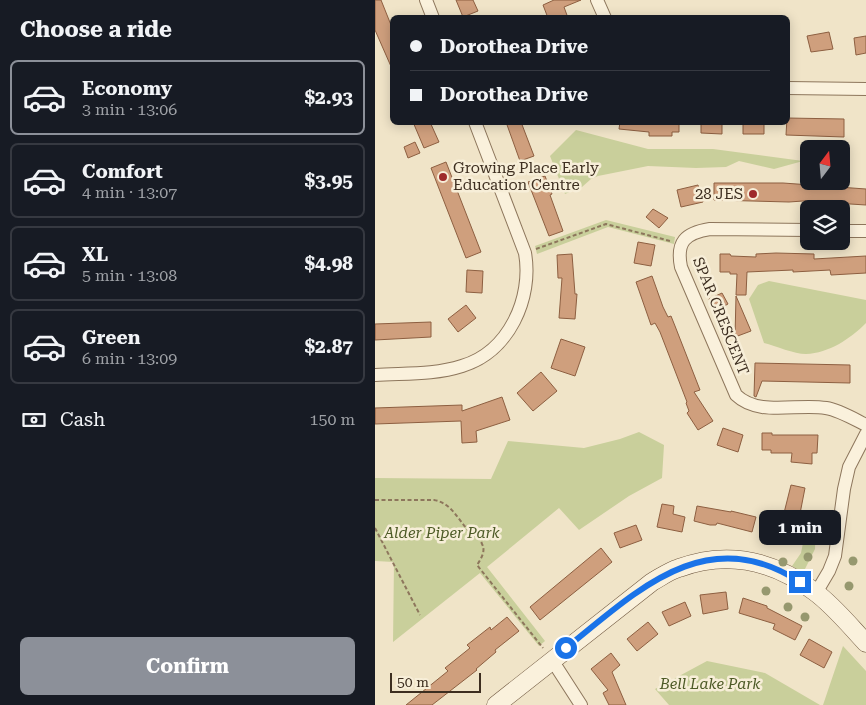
<!DOCTYPE html>
<html lang="en">
<head>
<meta charset="utf-8">
<style>
  body { margin:0; font-family:"Roboto Serif",serif; background:#20242c; color:#f1f3f6; height:100vh; display:flex; flex-direction:column; font-size:19px; white-space:nowrap }
  * { box-sizing:border-box; margin:0 }
  p { font-size:16px; color:#9ea1a6 }
  .icon { flex:none; width:28px; height:28px; fill:none; stroke:currentColor; stroke-width:2; stroke-linecap:round; stroke-linejoin:round }
  .map { position:relative; flex:1; overflow:hidden }
  .panel { display:flex; flex-direction:column; background:#171b24; width:375px }
  .panel>* { flex:none }
  .guide { position:absolute; left:15px; top:15px; width:400px; height:110px; border-radius:8px; box-shadow:0 2px 12px #0003; display:grid; align-content:center; height:110px; padding:0 20px; background:#171b24 }
  .needle { width:32px; rotate:16deg }
  .fabs { position:absolute; left:425px; top:140px; display:grid; gap:10px }
  .fabs a { display:grid; place-items:center; width:50px; height:50px; border-radius:8px; background:#171b24; box-shadow:0 2px 12px #0003; font-size:25px }
  .scale { position:absolute; left:15px; bottom:12px; width:91px; box-sizing:border-box; padding-left:5px; border:2px solid #3d2e20; border-top:0; font-size:14px; line-height:18px; white-space:nowrap; color:#3d2e20; -webkit-text-stroke:4px #f7eed8; paint-order:stroke }
  .end { position:absolute; width:22px; height:22px; margin:-11px; border:6px solid #1a73e8; background:#fff; box-shadow:0 0 0 2px #fff }
  .from { border-radius:50% }
  .bubble { position:absolute; height:35px; border-radius:8px; background:#171b24; box-shadow:0 2px 12px #0003; font-size:16px; font-weight:700; line-height:35px; text-align:center }
  .guide b { display:flex; align-items:center; gap:18px; height:48px; font-size:19px }
  .guide b+b { border-top:1px solid #363941 }
  .guide i { width:12px; height:12px; background:#f1f3f6 }
  ul { padding:0; list-style:none }
  li { display:flex; align-items:center; gap:15px; height:75px; margin:0 10px 8px; padding:0 10px; border:2px solid #363941; border-radius:8px }
  li div { flex:1 }
  li b { display:block; font-size:19px }
  li em { font-style:normal; font-weight:700 }
  li.on { border-color:#8c9099 }
  li>.icon { width:45px; height:45px; stroke-width:1.5 }
  h2 { padding:0 20px; font-size:22px; line-height:60px }
  .pay { display:flex; align-items:center; gap:12px; height:55px; padding:0 20px; font-size:19px }
  .pay p { margin-inline-start:auto }
  .primary-button { display:flex; gap:10px; margin-top:auto; padding:10px 20px }
  .primary-button a { flex:1; height:58px; border-radius:8px; background:#8c9099; color:#fff; font-size:20px; font-weight:700; line-height:58px; text-align:center }
  main { display:flex; flex:1; min-height:0 }
  .map>svg:first-child { display:block }
</style>
</head>
<body>
<main>
<section class="panel">
<h2>Choose a ride</h2>
<ul>
<li class="on"><svg class="icon" aria-label="car" viewBox="0 0 24 24"><path d="M5 17H2v-5l4-1 3-4h7l3 4 3 1v5h-3M9 17h6M6 11h13"/><circle cx="7" cy="17" r="2"/><circle cx="17" cy="17" r="2"/></svg><div><b>Economy</b><p>3 min · 13:06</p></div><em>$2.93</em></li>
<li><svg class="icon" aria-label="car" viewBox="0 0 24 24"><path d="M5 17H2v-5l4-1 3-4h7l3 4 3 1v5h-3M9 17h6M6 11h13"/><circle cx="7" cy="17" r="2"/><circle cx="17" cy="17" r="2"/></svg><div><b>Comfort</b><p>4 min · 13:07</p></div><em>$3.95</em></li>
<li><svg class="icon" aria-label="car" viewBox="0 0 24 24"><path d="M5 17H2v-5l4-1 3-4h7l3 4 3 1v5h-3M9 17h6M6 11h13"/><circle cx="7" cy="17" r="2"/><circle cx="17" cy="17" r="2"/></svg><div><b>XL</b><p>5 min · 13:08</p></div><em>$4.98</em></li>
<li><svg class="icon" aria-label="car" viewBox="0 0 24 24"><path d="M5 17H2v-5l4-1 3-4h7l3 4 3 1v5h-3M9 17h6M6 11h13"/><circle cx="7" cy="17" r="2"/><circle cx="17" cy="17" r="2"/></svg><div><b>Green</b><p>6 min · 13:09</p></div><em>$2.87</em></li>
</ul>
<div class="pay"><svg class="icon" aria-label="cash" viewBox="0 0 24 24"><path d="M3 7h18v10H3z"/><circle cx="12" cy="12" r="2"/></svg>Cash<p>150 m</p></div>
<div class="primary-button"><a>Confirm</a></div>
</section>
<div class="map">
<svg width="491" height="705" viewBox="0 0 491 705">
  <rect width="100%" height="100%" fill="#f0e4c8"/>
  <!-- green -->
  <path fill="#c9cf9b" d="M201,130L273,149H338L428,161L399,169L364,161L351,167L321,168L273,166L223,176L216,179L207,187L190,194L175,156Z
    M231,220L300,237L299,244L233,227L162,254L160,246Z
    M394,281L491,300V323C475,339 454,353 431,354C419,354 401,346 389,343L374,299L383,285Z
    M264,432L289,445L287,478L254,496L204,530L184,508L112,567L170,641L164,646L105,573L18,642L19,562L0,561V478L116,479L133,441L209,448L245,439Z
    M441,520L440,549L428,573L417,566L426,553L432,523Z
    M468,646L491,671V705H448Z
    M332,661L390,673L445,705H294L280,689Z"/>
  <!-- building -->
  <path fill="#cf9f7d" stroke="#8d5f41" d="M0,0H6L18,30V71L0,30Z
    M81,0H98L103,11L88,17Z
    M179,0H206L189,7L193,18H173L168,5Z
    M454,32L458,49L436,52L432,36Z
    M491,36V53L481,55L479,38Z
    M412,118L469,119V137L411,135Z
    M38,122H55L64,142L49,148Z
    M131,122H146L159,156L145,161Z
    M245,122H304V132H297V136H274V132L244,129Z
    M326,122H347V134L326,133Z
    M368,122H389V134H368Z
    M40,142L45,153L33,158L29,147Z
    M71,162L106,252L91,258L56,168Z
    M170,176L177,194L175,195L188,231L174,236L153,182Z
    M339,183H408L491,189V205L428,201L414,202L339,200Z
    M323,185L328,202L306,207L302,190Z
    M278,209L293,218L284,228L271,217Z
    M263,242L280,245L276,266L259,263Z
    M401,253L439,254V259L491,256V273L456,275L455,270L418,272V270L372,272L371,295H361L362,274H355V272H345V254H355L356,256L381,257V254Z
    M197,254L200,294H202L200,319L184,318L187,278H183L182,255Z
    M92,270L108,271L107,293L91,292Z
    M277,276L288,307L293,317L296,316L300,326L325,390L319,392L338,421L323,430L312,413L314,411L311,403L312,402L285,332L280,323L276,325L261,282Z
    M347,293L353,304L340,311L334,299Z
    M361,296L376,331L360,337Z
    M91,305L101,318L83,332L73,319Z
    M56,322V337L0,340V324Z
    M186,339L210,347L200,376L176,368Z
    M380,363L475,365V383L387,381L381,397L379,396Z
    M166,372L182,391L158,411L142,393Z
    M127,397L135,420L101,431L102,442L87,443L86,421L0,424V408L87,405V411Z
    M348,428L368,435L363,452L342,445Z
    M387,433H397V435H443L442,453H437V464L416,462L417,453H396V450H387Z
    M416,485L430,488L423,524H426L423,544L408,542L409,537L401,536L404,520L407,521Z
    M287,504L299,506L298,514L310,517L307,532L282,527Z
    M322,506L356,512V511L381,517L377,532L342,523L341,525H335L319,521Z
    M261,525L267,540L245,548L239,533Z
    M226,548L237,562L165,620L155,607Z
    M351,592L353,609L328,614L325,595Z
    M368,598L392,606V608L427,626L420,640L398,629L400,624L364,613Z
    M310,602L316,616L294,626L287,612Z
    M132,617L144,631L120,650L121,652L101,669L102,670L57,705H31L73,671L70,668L95,648L92,645L115,627L116,630Z
    M273,622L283,634L262,651L252,639Z
    M434,639L457,652L449,668L425,655Z
    M236,653L245,665L237,672L251,705H234L228,693L233,690L216,669Z"/>
  <g fill="none" stroke-linecap="round" stroke-linejoin="round">
    <defs>
      <path id="street" d="M51,0L58,18
        M222,0L230,18
        M412,88L491,89
        M434,230L335,229C310,233 301,242 306,267L361,395C384,417 422,403 451,408C464,410 479,419 491,425
        M466,231H491
        M0,375C29,373 59,375 87,366C134,352 158,298 150,253L100,122
        M441,593L454,571L460,556L469,489L474,467L491,434
        M177,660L206,705"/>
      <path id="secondary" d="M121,705L277,582C286,577 294,571 304,568C353,550 399,561 440,592C459,606 475,626 491,643"/>
    </defs>
    <!-- street casing -->
    <use href="#street" stroke="#8d765c" stroke-width="14"/>
    <!-- secondary casing -->
    <use href="#secondary" stroke="#6f573f" stroke-width="19"/>
    <!-- path -->
    <path stroke="#8d765c" stroke-width="2" stroke-dasharray="4 2.5" stroke-linecap="butt" d="M161,249L231,224L295,241
      M0,500H59C76,503 82,518 93,530C97,535 105,537 107,544C111,551 106,559 102,565L168,648
      M0,528L45,615"/>
    <!-- street -->
    <use href="#street" stroke="#faf1dc" stroke-width="12"/>
    <!-- secondary -->
    <use href="#secondary" stroke="#faf1dc" stroke-width="18"/>
  </g>
  <!-- trees -->
  <g fill="#96986f">
    <circle cx="433" cy="517" r="4.5"/>
    <circle cx="433" cy="557" r="4.5"/>
    <circle cx="478" cy="561" r="4.5"/>
    <circle cx="408" cy="562" r="4.5"/>
    <circle cx="474" cy="586" r="4.5"/>
    <circle cx="391" cy="591" r="4.5"/>
    <circle cx="413" cy="607" r="4.5"/>
    <circle cx="430" cy="617" r="4.5"/>
  </g>
  <g fill="none" stroke-linecap="round" stroke-linejoin="round">
    <!-- route -->
    <path stroke="#1a73e8" stroke-width="6" d="M191,648C262,591 331,521 425,582"/>
  </g>
  <!-- markers -->
  <g fill="#9e2a2b" stroke="#f7eed8" stroke-width="2">
    <circle cx="68" cy="177" r="5"/>
    <circle cx="378" cy="194" r="5"/>
  </g>
  <g text-anchor="middle" dominant-baseline="central" stroke-width="5" stroke-linejoin="round" paint-order="stroke">
    <!-- poi labels -->
    <g font-size="15" fill="#3d2e20" stroke="#f7eed8" text-anchor="start">
      <text x="78" y="168">Growing Place Early<tspan x="78" dy="17">Education Centre</tspan></text>
      <text x="368" y="194" text-anchor="end">28 JES</text>
    </g>
    <!-- street labels -->
    <g font-size="15" fill="#3d2e20" stroke="#f7eed8">
      <text transform="translate(346 316) rotate(68)">SPAR CRESCENT</text>
    </g>
    <!-- park labels -->
    <g font-size="15" font-style="italic" fill="#4d5a26" stroke="#f7eed8">
      <text x="67" y="533">Alder Piper Park</text>
      <text x="335" y="684">Bell Lake Park</text>
    </g>
  </g>
</svg>
<div class="fabs">
<a><svg class="needle" viewBox="-14 -14 28 28"><path d="M0-13l5 13h-10z" fill="#e53935"/><path d="M0 13l5-13h-10z" fill="#9ea1a6"/></svg></a>
<a><svg class="icon" aria-label="layers" viewBox="0 0 24 24"><path d="M12 4l9 5-9 5-9-5zM3 14l9 5 9-5"/></svg></a>
</div>
<div class="scale">50 m</div>
<i class="end from" style="left:191px;top:648px"></i>
<i class="end" style="left:425px;top:582px"></i>
<div class="bubble" style="left:384px;top:510px;width:82px">1 min</div>
<div class="guide">
<b><i class="from"></i>Dorothea Drive</b>
<b><i></i>Dorothea Drive</b>
</div>
</div>
</main>
</body>
</html>
